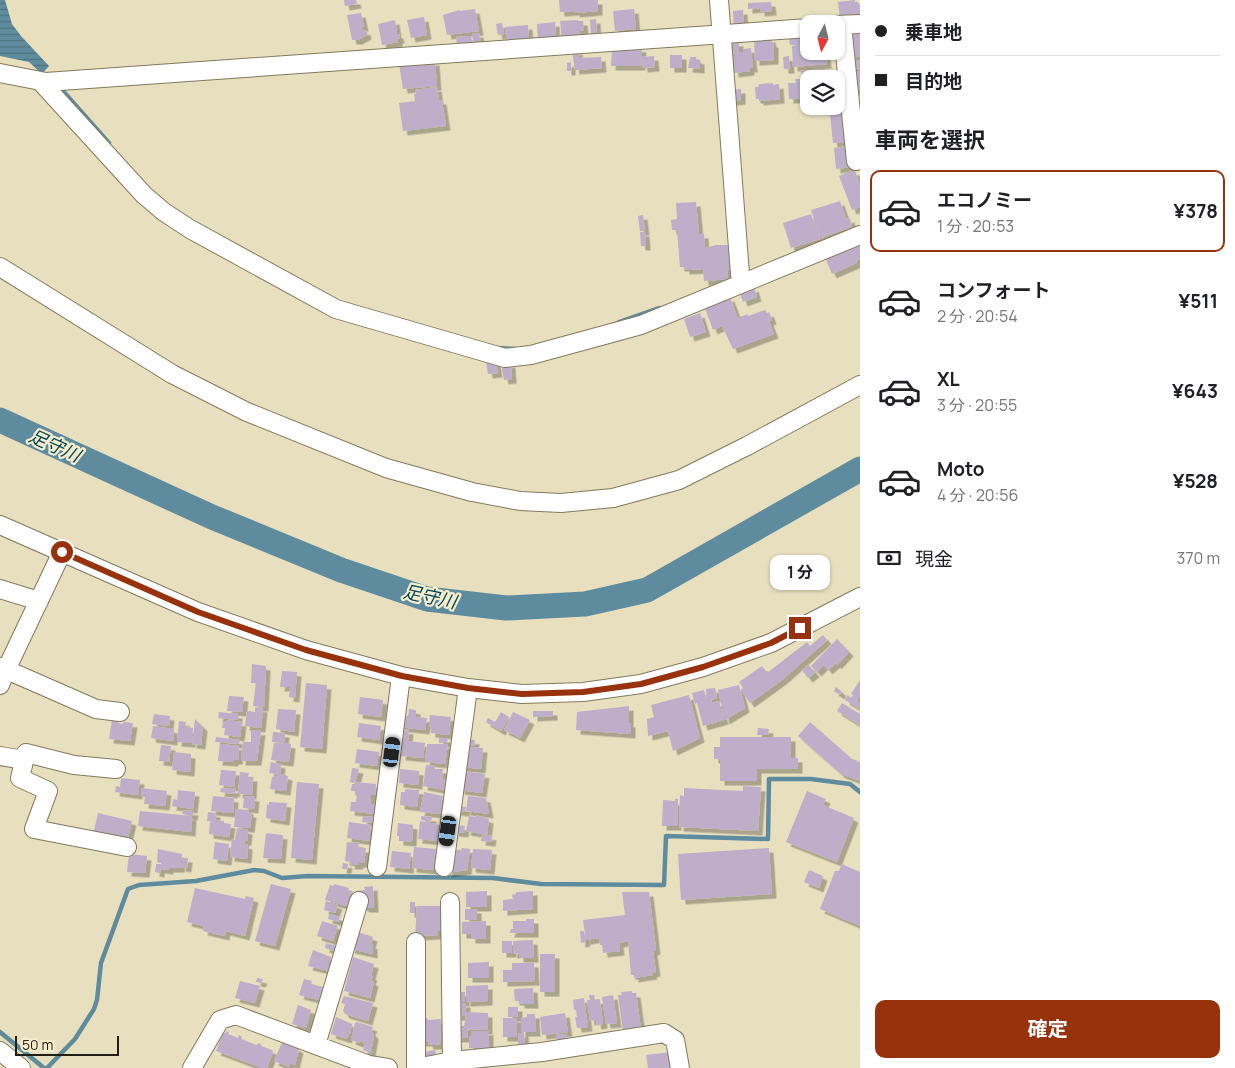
<!DOCTYPE html>
<html lang="ja">
<head>
<meta charset="utf-8">
<style>
  body { margin:0; font-family:Manrope,"Noto Sans JP",sans-serif; background:#f2f2f2; color:#202124; height:100vh; display:flex; flex-direction:column; font-size:19px; white-space:nowrap }
  * { box-sizing:border-box; margin:0 }
  p { font-size:16px; color:#757577 }
  .icon { flex:none; width:28px; height:28px; fill:none; stroke:currentColor; stroke-width:2; stroke-linecap:round; stroke-linejoin:round }
  .map { position:relative; flex:1; overflow:hidden }
  .details { display:flex; flex-direction:column; background:#fff; width:375px }
  .details>* { flex:none }
  .banner { display:grid; align-content:center; height:110px; padding:0 15px; background:#fff }
  .needle { width:32px; rotate:187deg }
  .buttons { position:absolute; left:800px; top:15px; display:grid; gap:10px }
  .buttons a { display:grid; place-items:center; width:45px; height:45px; border-radius:10px; background:#fff; box-shadow:0 1px 4px #0004; font-size:25px }
  .scale { position:absolute; left:15px; bottom:12px; width:104px; box-sizing:border-box; padding-left:5px; border:2px solid #211e12; border-top:0; font-size:14px; line-height:18px; white-space:nowrap; color:#211e12; -webkit-text-stroke:4px #f5edcc; paint-order:stroke }
  .end { position:absolute; width:22px; height:22px; margin:-11px; border:6px solid #98320d; background:#fff; box-shadow:0 0 0 2px #fff }
  .from { border-radius:50% }
  .bubble { position:absolute; height:35px; border-radius:10px; background:#fff; box-shadow:0 1px 4px #0004; font-size:16px; font-weight:700; line-height:35px; text-align:center }
  .car { position:absolute; width:15px; height:30px; margin:-15px -8px; border-radius:6px; box-shadow:0 0 4px 1px #0007; background:linear-gradient(#222 24%,#8ab4d8 0 40%,#222 0 76%,#8ab4d8 0 86%,#222 0) }
  .banner b { display:flex; align-items:center; gap:18px; height:48px; font-size:19px }
  .banner b+b { border-top:1px solid #e0e0e0 }
  .banner i { width:12px; height:12px; background:#202124 }
  ul { padding:0; list-style:none }
  li { display:flex; align-items:center; gap:15px; height:82px; margin:0 10px 8px; padding:0 5px; border:2px solid transparent; border-radius:10px }
  li div { flex:1 }
  li b { display:block; font-size:19px }
  li em { font-style:normal; font-weight:700 }
  li.selected { border-color:#98320d }
  li>.icon { width:45px; height:45px; stroke-width:1.5 }
  h2 { padding:0 15px; font-size:22px; line-height:60px }
  .pay { display:flex; align-items:center; gap:12px; height:55px; padding:0 15px; font-size:19px }
  .pay p { margin-inline-start:auto }
  .primary-button { display:flex; gap:10px; margin-top:auto; padding:10px 15px }
  .primary-button a { flex:1; height:58px; border-radius:10px; background:#98320d; color:#fff; font-size:20px; font-weight:700; line-height:58px; text-align:center }
  main { display:flex; flex:1; min-height:0 }
  .map>svg:first-child { display:block }
</style>
</head>
<body>
<main>
<div class="map">
<svg width="860" height="1068" viewBox="0 0 860 1068">
  <defs>
    <pattern id="water-rules" width="6" height="5" patternUnits="userSpaceOnUse" patternTransform="scale(1.25)"><rect width="6" height="5" fill="#5e8c9e"/><path d="M0 2.5h6" fill="none" stroke="#4d727f"/></pattern>
    <filter id="shadow"><feDropShadow dx="4.5" dy="4.5" stdDeviation="0" flood-color="#0004"/></filter>
  </defs>
  <rect width="100%" height="100%" fill="#e8dfbf"/>
  <!-- water -->
  <path fill="url(#water-rules)" d="M0,0H5L12,24L21,36L49,66L42,74L29,62L0,56Z"/>
  <g fill="none" stroke-linecap="round" stroke-linejoin="round">
    <!-- stream -->
    <path stroke="#5e8c9e" stroke-width="4.5" d="M62,90L109,143
      M619,322L659,308
      M498,348L515,349
      M0,1032L44,1068
      M47,1068L75,1039L94,1009L97,1000L101,963L128,889L139,885L196,881L254,870L264,871L282,878L307,876L493,878L541,884L664,885L666,836L768,839L769,779H811L850,784L860,792"/>
    <!-- river -->
    <path stroke="#5e8c9e" stroke-width="25" d="M0,420L212,517L341,570L427,599L506,608L585,604L647,590L860,469"/>
  </g>
  <!-- building -->
  <path fill="#beaeca" filter="url(#shadow)" d="M344,0H356L357,4L345,6Z
    M559,0H598V11L575,13V11L560,12Z
    M855,0V2H858L860,6V17L840,19L838,2Z
    M771,2L772,11L760,12V8L748,9V3Z
    M475,9L479,31L447,35L443,15L459,10L460,11Z
    M634,9L636,29L615,31L613,11Z
    M743,10L744,26L734,27L733,11Z
    M361,13L364,27H362L363,31L366,30L367,35L358,40H352L347,15Z
    M424,17L427,35L411,38L407,20Z
    M596,19L597,34H591L590,20Z
    M395,20L397,34H399L400,39H398V42L382,45L378,24Z
    M578,20V21H583L584,30L579,31L580,39L562,40L560,21Z
    M555,22L556,38L538,40L537,24Z
    M502,23L504,34L498,35L496,24Z
    M528,25L529,42L507,43L505,27Z
    M860,30V57H851L850,31Z
    M479,33L481,45L474,46L472,34Z
    M800,35L801,45H790L789,37Z
    M471,36L473,46L457,47L456,37Z
    M771,38L772,43H774V60L755,61L754,39Z
    M729,42H739V52H730Z
    M809,45V51H826L827,64L793,67L792,46Z
    M633,47L642,48L641,66H611L612,49L633,50Z
    M751,48L753,68H750V71L734,73L732,53L743,52V49Z
    M578,50L579,58L601,57L602,68L575,70L572,51Z
    M670,55H682V68H670Z
    M654,56L655,67L643,68L642,57Z
    M789,56L790,69H784L783,57Z
    M690,57H696V59L700,60V69L688,68Z
    M860,60V70H850V61Z
    M435,61L437,86L403,89L399,64Z
    M571,62V71H567V63Z
    M824,69V77H819V79H809V98L789,99L788,83H796L795,79H802L801,71Z
    M852,71H860V91H853Z
    M773,83V85L779,84L780,99L759,101V99H756L755,87H758L759,84Z
    M437,87L439,100H442L446,126L403,131L399,103L415,101L414,94H416L415,90Z
    M741,89V100L732,101L731,90Z
    M844,113L848,142L833,143L830,114Z
    M849,146L852,167L836,169L834,148Z
    M851,171H855L860,185V207L852,210L839,176Z
    M840,201L846,219L850,218L852,227L820,238L811,210Z
    M696,202L699,234H704L705,248L716,245H732L734,269L727,270L728,279L704,281L703,269L685,270V267H680L677,230H672L671,220L677,219L676,203Z
    M811,214L820,239L791,248L783,223Z
    M643,215L645,231H640L638,216Z
    M640,232H645L646,246H641Z
    M860,241V259L856,261L857,263L832,274L825,257Z
    M754,287L757,297L743,302L740,293Z
    M730,297L738,319L740,318V317L748,314V316L765,310L767,313L769,312L772,320L769,321L774,334L733,349L722,326L713,330L704,306Z
    M700,313L706,332L690,337L684,319Z
    M496,361L498,373L488,374L486,362Z
    M511,363L512,379L504,380L501,364Z
    M823,635L827,640L782,680L750,703L741,690L743,688L739,682L762,666L767,673L807,642L810,646Z
    M837,639L849,652L837,665L836,663L828,670L824,665L817,672L811,666Z
    M252,664L266,666L264,707L253,706L256,683H251Z
    M809,665L815,673L808,678L802,670Z
    M282,671L297,672L295,698L289,697L290,687H280Z
    M860,680V696L856,701L860,703V709L845,700L848,695L851,698L853,695L851,694Z
    M306,683L327,685L322,749L300,747Z
    M739,685L745,708L725,720L718,690Z
    M836,687L842,692L840,695L834,691Z
    M715,688L717,698L711,700L712,703L719,701L724,720L703,726L697,703L695,704L692,693L704,690L707,701L706,689Z
    M689,695L700,738L673,751L668,731L648,736L647,719L654,717L651,705Z
    M229,696L244,697L242,712L227,711Z
    M360,697L383,700L381,717L358,714Z
    M842,703L860,714V725L837,711Z
    M629,706V723H631V734L576,730L577,712Z
    M255,707L263,708L261,728L245,726L247,711L255,712Z
    M278,709L296,710L294,732L276,729Z
    M409,709L416,710V717L427,718L425,730L399,727L401,715L408,716Z
    M533,711H553V716L533,717Z
    M219,712L238,714V720L218,718Z
    M501,712L509,717L501,731L486,722L488,718L495,722Z
    M513,712L530,720L520,738L504,730Z
    M154,714L170,716L169,726L152,724Z
    M430,715L451,717L449,735L431,733V727H429Z
    M195,719L203,727L201,745L192,744Z
    M112,720L118,721V723L123,724L124,722L133,723L130,741L109,739Z
    M226,720L242,722L240,737L224,735L225,728H222L223,721L226,722Z
    M179,721L186,722L185,727L193,728L191,743L177,742Z
    M810,722L852,759L860,762V781L841,774L798,736Z
    M359,723L381,726L379,740L357,737Z
    M153,726L174,729L173,741L151,738Z
    M758,728L769,729L768,735H757Z
    M399,729L409,730L408,741L425,743L423,758L401,756L403,740L398,739Z
    M251,730L261,731L257,761H241L243,742H251Z
    M273,732L285,733L284,743L291,744L289,762L271,760L274,743L282,744V743L272,742Z
    M216,737L240,740L239,744L215,742Z
    M720,737H791V758H798V769H757V781H720V759H714V747H720Z
    M439,738H448L447,743H439Z
    M465,739L475,740L474,746L465,745Z
    M220,744L239,746L238,760H234V762L218,761Z
    M427,744H448L445,764L425,762Z
    M161,745L171,746L169,762L159,761Z
    M464,747L483,748L481,769L462,767Z
    M357,749L379,752L377,766L355,763Z
    M174,752L191,754L190,772L172,770Z
    M271,762L281,764L280,774L288,776L286,791L270,789L272,777L276,776V774L269,773Z
    M426,765L435,766V769H443L442,779H446L445,790L423,786Z
    M352,768L359,769L355,783L350,782Z
    M400,769L419,771L418,785L399,783Z
    M221,770L236,771L234,787L219,785Z
    M462,771L485,774L482,793L460,790Z
    M240,772L249,773L248,777H253L252,795L238,794Z
    M121,778L140,780L138,795L115,792L116,786L120,787Z
    M297,782L319,784L312,860L291,858Z
    M356,782L376,784L375,795H371L370,804H375L374,814L350,811L351,802H356L357,794H355V791H351L352,784H356Z
    M743,786L761,787L758,831L679,827L680,795L684,796V788L743,791Z
    M141,788L167,791L165,806L144,804L145,797H141Z
    M221,788L236,789L235,793L233,792V794L220,792Z
    M405,789L419,790L417,807L400,805L401,792H405Z
    M178,790L195,792L193,809L172,806L173,799L177,800Z
    M807,791L826,799L823,805L854,818L837,862L786,842Z
    M424,792L443,796L440,814L420,812Z
    M213,796L234,798L233,813L211,811Z
    M244,796L255,797L254,809L243,808Z
    M468,796L486,798L489,814L466,811Z
    M675,799H678L677,826H662L663,800L675,801Z
    M269,802L287,803L285,821L266,818L267,804L269,805Z
    M457,806L466,807L465,812L456,811Z
    M236,809L249,810V813H252L250,828L234,827Z
    M183,810L194,811L193,816L182,814Z
    M140,811L192,816L191,832L138,826Z
    M208,812L216,813L215,822L207,821Z
    M98,813L132,821L128,838L94,831Z
    M476,815L489,819L487,835L466,831L469,816L476,817Z
    M363,816L373,817L372,823L362,822Z
    M421,816L432,817L431,822L421,820Z
    M216,820L224,821V823L231,824L229,837L209,834L210,822L216,823Z
    M420,821L440,825L438,841L418,839Z
    M349,822L371,825L369,841L347,838Z
    M398,823L413,825L412,842L399,841V836H397Z
    M455,825L465,826L464,833L454,832Z
    M237,828L248,830L247,841H245L244,844L248,845L247,859L230,857L232,839L235,840Z
    M266,833L283,835L281,859L263,858Z
    M482,835L492,836L491,842L481,841Z
    M215,842L229,844L227,861L213,859Z
    M347,842L359,843L358,848H366L364,863H359L358,865H350L351,862L345,861Z
    M414,847L436,849L433,870L412,868Z
    M462,848L470,849L467,870L447,873L452,849L461,850Z
    M769,848L772,894L681,900L678,854Z
    M158,849L182,854L180,868H169V870L160,869V873L155,872L156,864H161V863L157,862Z
    M473,849L492,850L490,870L471,868Z
    M392,851L411,853L409,869L390,867Z
    M129,854L147,856L145,873L127,872Z
    M183,858H188L187,868L181,867Z
    M343,863L348,864L347,869H342Z
    M842,864L860,872V926L820,909L835,871H839Z
    M809,870L823,876L819,888L804,882Z
    M271,884L291,889L275,946L255,941Z
    M334,884L349,888L348,890L352,891L347,906L325,900L330,885L334,886Z
    M373,886L374,908H365L354,898L356,891L365,890L364,887Z
    M195,888L245,899L246,896L254,898L245,936L226,931L225,936L203,931L204,926L187,922Z
    M487,891V907H466V892Z
    M533,891V909L503,911V900L513,899L512,895L516,894V892Z
    M622,892H649L656,950L653,951L656,972L652,973L653,975L634,978V975H631L628,941L619,943L620,951L603,953L602,945H600L599,938L586,940L583,920L625,915Z
    M326,901L338,905L335,913L324,910Z
    M410,902H415V913H410Z
    M417,906H441V931H438V935L415,936Z
    M465,909H477V920H465Z
    M329,914L340,917L338,922L328,919Z
    M526,919H534V933H510L511,929H513V921H526Z
    M322,921L338,926L333,941L317,936Z
    M486,921V939H471V934H462V922Z
    M355,931L373,937L371,944L373,945V954L350,949Z
    M580,931H584L586,942L581,943Z
    M533,940L534,958H519V953L513,954V941Z
    M502,941H512V953H502Z
    M326,943L336,946L334,951L325,948Z
    M313,950L331,957L328,966H330L329,971L308,966Z
    M540,954H555V992H540Z
    M353,957L374,964L371,976H373L371,981L374,982L370,998L344,991Z
    M489,962V978H468V963Z
    M512,963H534L535,981L503,982V970H512Z
    M257,978L263,979L261,983L256,982Z
    M304,979L312,981L311,984L323,987L319,1000L299,995Z
    M240,981L260,986L255,1003L235,998Z
    M488,985V1001L466,1002V986Z
    M533,988L534,1004H520V1001H515L514,989Z
    M632,991V993H636L641,1029L623,1032L618,995H622L621,992Z
    M457,992H465V1002H457Z
    M589,995H594L595,1000L600,999L603,1024L597,1025L596,1020L590,1021L587,1000H590Z
    M613,995L617,1023L606,1024L602,997Z
    M344,996L373,1003L368,1021L345,1014L343,1011L345,1004L341,1003Z
    M584,998L588,1027L577,1028L575,1017H577L576,1010H574L573,1000Z
    M457,1003H466V1012L488,1013V1030L468,1029L467,1038H457L458,1026H464L466,1016H457Z
    M298,1005L311,1010L306,1028L292,1024Z
    M508,1007H518V1017H508Z
    M565,1013L568,1032L542,1035L540,1017Z
    M527,1014H535L536,1032H524L525,1044H518V1033H521V1018L527,1017Z
    M336,1017L352,1024L350,1034H349L347,1039L331,1034Z
    M418,1018H427L428,1020L441,1019L440,1045H429L428,1042H416Z
    M503,1018H517V1037H503Z
    M357,1022L373,1027L371,1031L374,1035L371,1053L363,1050L365,1043L360,1041L359,1043L351,1040L355,1023Z
    M226,1031L229,1032L228,1034L238,1038L239,1035L242,1037L241,1039L257,1045L258,1043L261,1044V1046L272,1050L273,1052L267,1068H262L216,1051L223,1032L226,1033Z
    M471,1031H489V1048H469V1036H471Z
    M566,1034L567,1041L557,1042L556,1035Z
    M283,1040L299,1049L295,1065L290,1063L289,1067L274,1061Z
    M435,1050L436,1055L425,1057L424,1052Z
    M671,1052L673,1068H648L646,1055Z"/>
  <g fill="none" stroke-linecap="round" stroke-linejoin="round">
    <defs>
      <path id="minor" d="M719,0L740,274L742,283
        M836,25L860,24
        M842,25L856,161
        M0,73L46,82L809,28
        M40,81L144,195L164,212L190,229L336,309L505,358L531,355L641,325L860,235
        M0,267L172,374L247,412L386,468L472,492L520,501L561,503L613,498L679,480L747,446L860,385
        M0,525L198,612L306,650L401,676L468,688L522,694L583,692L641,684L703,667L771,643L860,597
        M0,589L39,601
        M0,667L96,709L120,712
        M0,685L6,670L62,552
        M0,756L24,760
        M116,769L74,765L26,753L20,778L48,791L34,829L127,847
        M377,867L401,676
        M444,867L468,688
        M450,902L452,1061
        M416,942V1068L452,1061L542,1052L664,1033L675,1040L680,1068
        M316,1045L359,901
        M0,1051L21,1068
        M192,1068L220,1020L236,1015L369,1065L388,1068"/>
    </defs>
    <!-- minor casing -->
    <use href="#minor" stroke="#827a5d" stroke-width="20"/>
    <!-- minor -->
    <use href="#minor" stroke="#fff" stroke-width="18"/>
  </g>
  <g fill="none" stroke-linecap="round" stroke-linejoin="round">
    <!-- route -->
    <path stroke="#98320d" stroke-width="6" d="M62,552L198,612L306,650L402,676L468,688L522,694L583,692L641,684L703,667L771,643L800,628"/>
  </g>
  <g text-anchor="middle" dominant-baseline="central" stroke-width="4.5" stroke-linejoin="round" paint-order="stroke">
    <!-- water labels -->
    <g font-size="18" font-style="italic" fill="#00465a" stroke="#f5edcc">
      <text transform="translate(55 445) rotate(24)">足守川</text>
      <text transform="translate(430 596) rotate(12)">足守川</text>
    </g>
  </g>
</svg>
<div class="buttons">
<a><svg class="needle" viewBox="-14 -14 28 28"><path d="M0-13l5 13h-10z" fill="#e53935"/><path d="M0 13l5-13h-10z" fill="#757577"/></svg></a>
<a><svg class="icon" aria-label="layers" viewBox="0 0 24 24"><path d="M12 4l9 5-9 5-9-5zM3 14l9 5 9-5"/></svg></a>
</div>
<div class="scale">50 m</div>
<i class="end from" style="left:62px;top:552px"></i>
<i class="end" style="left:800px;top:628px"></i>
<div class="bubble" style="left:770px;top:555px;width:60px">1 分</div>
<i class="car" style="left:392px;top:752px;rotate:7deg"></i>
<i class="car" style="left:448px;top:831px;rotate:188deg"></i>
</div>
<section class="details">
<div class="banner">
<b><i class="from"></i>乗車地</b>
<b><i></i>目的地</b>
</div>
<h2>車両を選択</h2>
<ul>
<li class="selected"><svg class="icon" aria-label="car" viewBox="0 0 24 24"><path d="M5 17H2v-5l4-1 3-4h7l3 4 3 1v5h-3M9 17h6M6 11h13"/><circle cx="7" cy="17" r="2"/><circle cx="17" cy="17" r="2"/></svg><div><b>エコノミー</b><p>1 分 · 20:53</p></div><em>¥378</em></li>
<li><svg class="icon" aria-label="car" viewBox="0 0 24 24"><path d="M5 17H2v-5l4-1 3-4h7l3 4 3 1v5h-3M9 17h6M6 11h13"/><circle cx="7" cy="17" r="2"/><circle cx="17" cy="17" r="2"/></svg><div><b>コンフォート</b><p>2 分 · 20:54</p></div><em>¥511</em></li>
<li><svg class="icon" aria-label="car" viewBox="0 0 24 24"><path d="M5 17H2v-5l4-1 3-4h7l3 4 3 1v5h-3M9 17h6M6 11h13"/><circle cx="7" cy="17" r="2"/><circle cx="17" cy="17" r="2"/></svg><div><b>XL</b><p>3 分 · 20:55</p></div><em>¥643</em></li>
<li><svg class="icon" aria-label="car" viewBox="0 0 24 24"><path d="M5 17H2v-5l4-1 3-4h7l3 4 3 1v5h-3M9 17h6M6 11h13"/><circle cx="7" cy="17" r="2"/><circle cx="17" cy="17" r="2"/></svg><div><b>Moto</b><p>4 分 · 20:56</p></div><em>¥528</em></li>
</ul>
<div class="pay"><svg class="icon" aria-label="cash" viewBox="0 0 24 24"><path d="M3 7h18v10H3z"/><circle cx="12" cy="12" r="2"/></svg>現金<p>370 m</p></div>
<div class="primary-button"><a>確定</a></div>
</section>
</main>
</body>
</html>
